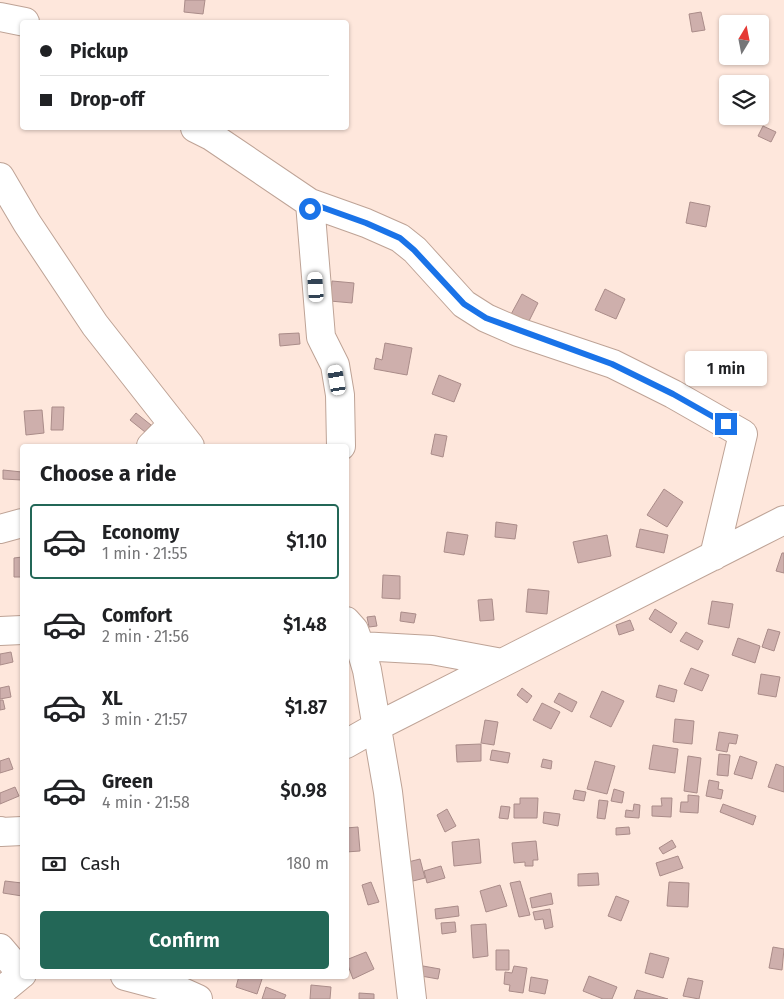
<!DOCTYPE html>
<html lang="en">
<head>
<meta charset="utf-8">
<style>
  body { margin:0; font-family:"Fira Sans",sans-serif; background:#f6f6f6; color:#202124; height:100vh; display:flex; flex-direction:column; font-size:19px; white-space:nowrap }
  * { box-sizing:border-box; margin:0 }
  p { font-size:16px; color:#757577 }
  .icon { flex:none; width:28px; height:28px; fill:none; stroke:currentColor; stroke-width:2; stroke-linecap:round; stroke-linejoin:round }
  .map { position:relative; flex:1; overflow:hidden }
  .panel { position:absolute; left:20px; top:444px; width:329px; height:535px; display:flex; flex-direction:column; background:#fff; border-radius:5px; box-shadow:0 1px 4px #0004 }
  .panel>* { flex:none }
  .top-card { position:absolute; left:20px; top:20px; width:329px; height:110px; border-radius:5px; box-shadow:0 1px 4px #0004; display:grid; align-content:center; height:110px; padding:0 20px; background:#fff }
  .needle { width:32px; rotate:10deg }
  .fabs { position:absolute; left:719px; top:15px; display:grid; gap:10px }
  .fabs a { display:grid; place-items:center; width:50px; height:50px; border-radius:5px; background:#fff; box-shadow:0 1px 4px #0004; font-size:25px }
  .end { position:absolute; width:22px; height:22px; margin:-11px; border:6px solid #1a73e8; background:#fff; box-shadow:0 0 0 2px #fff }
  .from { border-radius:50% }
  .bubble { position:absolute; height:35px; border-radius:5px; background:#fff; box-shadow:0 1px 4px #0004; font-size:16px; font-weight:600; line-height:35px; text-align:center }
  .car { position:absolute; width:15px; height:30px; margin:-15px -8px; border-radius:6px; box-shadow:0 0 4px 1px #0007; background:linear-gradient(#fff 24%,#345 0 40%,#fff 0 76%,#345 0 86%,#fff 0) }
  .top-card b { display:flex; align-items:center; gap:18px; height:48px; font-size:19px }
  .top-card b+b { border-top:1px solid #e0e0e0 }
  .top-card i { width:12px; height:12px; background:#202124 }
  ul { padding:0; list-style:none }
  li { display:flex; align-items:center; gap:15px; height:75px; margin:0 10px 8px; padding:0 10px; border:2px solid transparent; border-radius:5px }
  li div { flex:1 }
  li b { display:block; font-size:19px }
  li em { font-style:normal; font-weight:600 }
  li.on { border-color:#236757 }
  li>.icon { width:45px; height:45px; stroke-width:1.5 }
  h2 { padding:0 20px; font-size:22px; line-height:60px }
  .pay { display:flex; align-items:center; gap:12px; height:55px; padding:0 20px; font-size:19px }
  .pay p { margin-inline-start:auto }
  .action { display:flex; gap:10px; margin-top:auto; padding:10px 20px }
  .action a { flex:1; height:58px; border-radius:5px; background:#236757; color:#fff; font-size:20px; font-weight:600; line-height:58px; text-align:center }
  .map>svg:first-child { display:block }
</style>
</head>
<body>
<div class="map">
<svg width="784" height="999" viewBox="0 0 784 999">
  <rect width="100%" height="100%" fill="#fee7dc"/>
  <!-- building -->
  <path fill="#ceafac" stroke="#aa8c89" d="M185,0H205L203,14L184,12Z
    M701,12L705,30L692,32L689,14Z
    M763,126L776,132L771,142L758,136Z
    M690,202L710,206L706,227L686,223Z
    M332,281L354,283L352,303L330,301Z
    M605,289L625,299L616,319L595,310Z
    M522,294L538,303L526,327L509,318Z
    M299,333L300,344L280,346L279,334Z
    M385,343L412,348L407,375L374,369L376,358L382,360Z
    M439,375L461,384L454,402L432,394Z
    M52,407H64L63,430H51Z
    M42,410L44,433L26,435L24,411Z
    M136,413L151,425L145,432L130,420Z
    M435,434L447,436L443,457L431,454Z
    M3,470L22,472V480L3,479Z
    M664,489L683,502L667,527L647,515Z
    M496,522L517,525L515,539L495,537Z
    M640,529L668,535L664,553L636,547Z
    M447,532L468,535L464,555L444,552Z
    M607,535L611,556L578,563L573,542Z
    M782,553H784V573L776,571Z
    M22,557V577H14V558Z
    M383,575L400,576V599L382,598Z
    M528,589L549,591L547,614L526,612Z
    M492,599L494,620L480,621L478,600Z
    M712,601L733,604L729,628L708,624Z
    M655,609L677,623L671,633L649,619Z
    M401,612L416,614L414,623L400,621Z
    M375,616L377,626L369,627L367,617Z
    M630,620L634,630L619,635L616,625Z
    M768,629L780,632L774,651L762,647Z
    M686,632L703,641L698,650L680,641Z
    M738,638L760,646L755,663L732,655Z
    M11,652L13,662L0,665V654Z
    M691,668L709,675L702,691L684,684Z
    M761,674L780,677L776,697L758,694Z
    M659,685L677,690L674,702L656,697Z
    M9,686L11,697L0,699V688Z
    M522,688L532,696L527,703L517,695Z
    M602,691L624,701L611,727L590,717Z
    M559,693L577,702L572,712L554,702Z
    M0,700H3L5,709L0,710Z
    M542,703L560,712L551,729L533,720Z
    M675,719L694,721L692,744L673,742Z
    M485,720L498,722L494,745L481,743Z
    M719,732L738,735L736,744L729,743L727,752L716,750Z
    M481,744V761L457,762L456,745Z
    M653,745L678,749L675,773L649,769Z
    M492,750L510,753L508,763L490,760Z
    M719,754L730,755L728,776L717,775Z
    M688,756L701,758L697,793L684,791Z
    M740,756L757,762L752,779L734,774Z
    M9,758L13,769L0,773V761Z
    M543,759L552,761L551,769L541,767Z
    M595,761L615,766L607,794L587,789Z
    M776,764L784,767V792L768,787Z
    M709,780L719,782L718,789L723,790L721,799L706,796Z
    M15,787L19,796L0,804V793Z
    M614,789L624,792L622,803L611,801Z
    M575,790L586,792L584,801L573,799Z
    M688,795L699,796L698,813L680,812L681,802H688Z
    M520,798H538L537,818H514V804H520Z
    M661,798H672L671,817L652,816V806H662Z
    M599,800L608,801L605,819L597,818Z
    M634,804L640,805L639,818L625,817L626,810L633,811Z
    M723,804L756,816L753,825L720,812Z
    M501,806L510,807L508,819L499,818Z
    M447,809L456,826L445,832L437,815Z
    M544,812L560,814L558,826L543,823Z
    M358,827L360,851L346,852V828Z
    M629,827L630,834L616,835V828Z
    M479,839L481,863L454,866L452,842Z
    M672,840L676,847L663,854L659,848Z
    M536,841L538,860H533V866H525V862L514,863L512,843Z
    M678,856L683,868L660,876L656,863Z
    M420,859L425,878L413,881L408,862Z
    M441,866L445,878L427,883L424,871Z
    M598,873L599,885L578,886V874Z
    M5,881L22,883V896L3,893Z
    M520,881L530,915L519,917L510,883Z
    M371,882L379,902L368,905L362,885Z
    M669,882L689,883L688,907L667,906Z
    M500,885L507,906L486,912L480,891Z
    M551,893L553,904L532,908L530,898Z
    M616,896L629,901L621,921L608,916Z
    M458,906L459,916L436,919L435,909Z
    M550,909L553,927L545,929L543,919L535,920L533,912Z
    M455,922L456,932L442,934L441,923Z
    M486,924L488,956L473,958L471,925Z
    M773,947L784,949L782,970L769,968Z
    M496,950H509V970H496Z
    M366,952L374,969L353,979L346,960Z
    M650,953L669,958L663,978L645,973Z
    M423,966L440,969L438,979L421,976Z
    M514,966L527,968L523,993L509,991L510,985L504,984L505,972L512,973Z
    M239,976H263L257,994L236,987Z
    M589,976L617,987L612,999H603L583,991Z
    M531,977L548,980L545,994L529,991Z
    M688,978L703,981L699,999L683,996Z
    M311,985L331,987L330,999H310Z
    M266,987L286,995L284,999H262Z
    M637,990L668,999H634Z
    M359,993L374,994V999H359Z"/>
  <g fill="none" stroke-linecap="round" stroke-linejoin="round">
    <defs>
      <path id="minor" d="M0,17L25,22
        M195,128L211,136L310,203L366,223L400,238L415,250L464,304L486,318L518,332L613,364L673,394L743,434L714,556
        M0,177L27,223L95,325L190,446
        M310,203L321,337L335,365L340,395L341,446
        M151,446L173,424
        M0,529L22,523
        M346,621L354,630L360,646L367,670L388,792L412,999
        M0,631L22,630
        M360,646L432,650L502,663
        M346,744L376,727L784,520
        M0,831L1,832L22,831
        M0,948L22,974
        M125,976L178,990L198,999
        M0,992L22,974"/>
    </defs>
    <!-- minor casing -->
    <use href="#minor" stroke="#bea396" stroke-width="30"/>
    <!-- minor -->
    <use href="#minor" stroke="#fff" stroke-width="28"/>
  </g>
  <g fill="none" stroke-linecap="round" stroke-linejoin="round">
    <!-- route -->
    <path stroke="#1a73e8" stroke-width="6" d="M310,209V203L366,223L400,238L414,250L464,304L486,318L612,364L673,394L726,424"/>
  </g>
</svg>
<div class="fabs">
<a><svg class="needle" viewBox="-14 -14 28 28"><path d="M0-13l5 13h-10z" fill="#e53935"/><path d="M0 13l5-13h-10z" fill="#757577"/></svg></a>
<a><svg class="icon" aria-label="layers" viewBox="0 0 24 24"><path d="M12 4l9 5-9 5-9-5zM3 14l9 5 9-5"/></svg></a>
</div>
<i class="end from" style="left:310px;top:209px"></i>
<i class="end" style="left:726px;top:424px"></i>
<div class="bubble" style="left:685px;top:351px;width:82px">1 min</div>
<i class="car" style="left:316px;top:287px;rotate:356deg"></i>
<i class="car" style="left:337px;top:380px;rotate:350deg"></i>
<div class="top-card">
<b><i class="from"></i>Pickup</b>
<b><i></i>Drop-off</b>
</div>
<section class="panel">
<h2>Choose a ride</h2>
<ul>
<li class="on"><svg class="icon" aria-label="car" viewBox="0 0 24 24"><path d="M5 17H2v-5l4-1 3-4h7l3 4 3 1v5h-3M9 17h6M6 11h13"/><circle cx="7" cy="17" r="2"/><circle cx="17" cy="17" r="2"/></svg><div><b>Economy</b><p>1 min · 21:55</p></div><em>$1.10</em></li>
<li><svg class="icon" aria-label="car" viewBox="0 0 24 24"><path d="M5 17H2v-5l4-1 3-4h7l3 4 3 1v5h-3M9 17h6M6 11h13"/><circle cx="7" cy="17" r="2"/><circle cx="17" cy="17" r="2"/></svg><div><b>Comfort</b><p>2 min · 21:56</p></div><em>$1.48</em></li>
<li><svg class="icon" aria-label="car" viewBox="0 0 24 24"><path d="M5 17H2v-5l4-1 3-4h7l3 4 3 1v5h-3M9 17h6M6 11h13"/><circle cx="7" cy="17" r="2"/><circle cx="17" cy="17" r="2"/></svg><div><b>XL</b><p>3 min · 21:57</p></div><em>$1.87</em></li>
<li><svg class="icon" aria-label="car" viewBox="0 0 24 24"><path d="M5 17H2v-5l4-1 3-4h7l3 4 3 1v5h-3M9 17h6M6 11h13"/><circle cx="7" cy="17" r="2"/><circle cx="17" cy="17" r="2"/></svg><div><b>Green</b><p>4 min · 21:58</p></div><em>$0.98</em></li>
</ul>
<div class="pay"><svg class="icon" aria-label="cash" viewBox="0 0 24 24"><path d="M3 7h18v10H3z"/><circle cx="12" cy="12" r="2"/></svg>Cash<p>180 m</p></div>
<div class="action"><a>Confirm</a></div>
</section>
</div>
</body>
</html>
